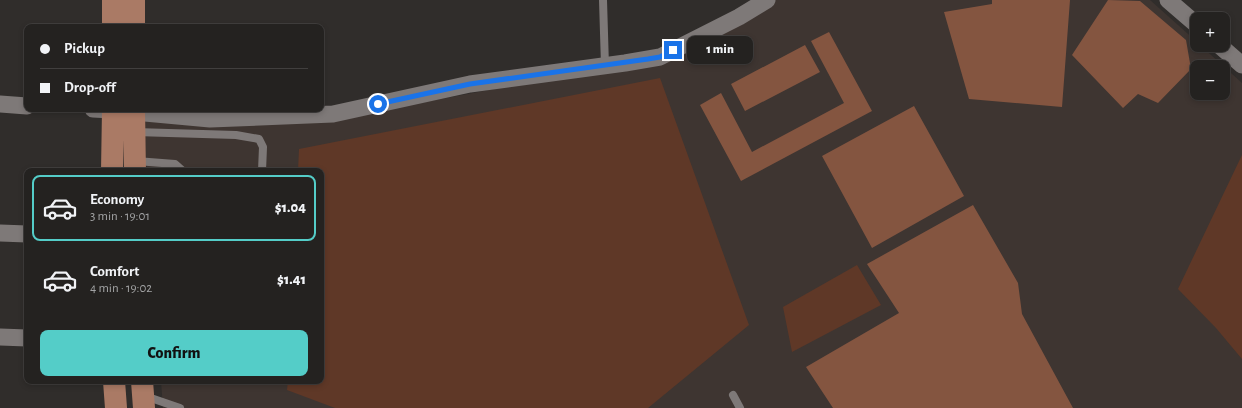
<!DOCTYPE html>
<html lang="en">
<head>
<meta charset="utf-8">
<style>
  body { margin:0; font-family:"Alegreya Sans",sans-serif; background:#302f2d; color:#f1f3f6; height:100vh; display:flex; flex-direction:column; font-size:15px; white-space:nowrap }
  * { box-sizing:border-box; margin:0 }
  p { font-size:13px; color:#a3a4a5 }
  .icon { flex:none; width:22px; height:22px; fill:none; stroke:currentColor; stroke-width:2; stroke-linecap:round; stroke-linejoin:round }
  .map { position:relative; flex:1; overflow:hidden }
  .panel { position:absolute; left:24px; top:168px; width:300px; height:216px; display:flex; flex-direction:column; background:#242220; border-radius:8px; box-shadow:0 2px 6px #0003,0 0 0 1px #413f3e }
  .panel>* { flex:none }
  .guide { position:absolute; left:24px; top:24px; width:300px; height:88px; border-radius:8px; box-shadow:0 2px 6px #0003,0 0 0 1px #413f3e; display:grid; align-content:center; height:88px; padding:0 16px; background:#242220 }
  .fabs { position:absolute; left:1190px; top:12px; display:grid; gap:8px }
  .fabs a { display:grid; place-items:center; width:40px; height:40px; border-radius:8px; background:#242220; box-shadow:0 2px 6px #0003,0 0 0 1px #413f3e; font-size:20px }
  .end { position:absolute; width:18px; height:18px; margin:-9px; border:5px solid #1a73e8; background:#fff; box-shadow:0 0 0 2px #fff }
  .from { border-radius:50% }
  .bubble { position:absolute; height:28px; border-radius:8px; background:#242220; box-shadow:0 2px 6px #0003,0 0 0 1px #413f3e; font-size:13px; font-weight:800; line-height:28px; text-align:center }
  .guide b { display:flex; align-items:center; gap:14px; height:38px; font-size:15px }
  .guide b+b { border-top:1px solid #413f3e }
  .guide i { width:10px; height:10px; background:#f1f3f6 }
  ul { padding:7px 0 0; list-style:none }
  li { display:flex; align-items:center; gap:12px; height:66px; margin:0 8px 6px; padding:0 8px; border:2px solid transparent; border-radius:8px }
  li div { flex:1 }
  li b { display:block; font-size:15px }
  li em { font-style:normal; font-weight:800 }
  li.on { border-color:#54cdc8 }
  li>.icon { width:36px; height:36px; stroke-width:1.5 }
  .action { display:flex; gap:8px; margin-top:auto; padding:8px 16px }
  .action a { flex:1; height:46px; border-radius:8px; background:#54cdc8; color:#111; font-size:16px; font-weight:800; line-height:46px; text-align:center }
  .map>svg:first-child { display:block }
</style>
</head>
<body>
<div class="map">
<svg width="1242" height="408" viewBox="0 0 1242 408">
  <rect width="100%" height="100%" fill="#302d2b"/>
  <!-- built -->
  <path fill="#3e3531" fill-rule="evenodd" d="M767,0H1150L1197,42V45H1200L1242,83V408H163L161,381H321V171H147L143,109L356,115L654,59ZM1197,67H1223V93H1197Z"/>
  <!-- green -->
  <path fill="#5f3827" d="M660,78L749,325L648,408H335L287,390L288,381H321V171H298L299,149Z
    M1242,155V359L1216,328L1178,289Z
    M857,265L881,305L792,352L783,307Z"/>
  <!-- building -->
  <path fill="#845540" d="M992,0H1070L1062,107L969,99L944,12L992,4Z
    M1108,0L1140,1L1186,40L1191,69L1158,103L1138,94L1123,108L1072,55Z
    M829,32L872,111L741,181L700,105L721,93L752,152L844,103L811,41Z
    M805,45L820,72L745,111L731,84Z
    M914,106L964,196L872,248L822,156Z
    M973,205L1018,283L1022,314L1073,408H833L806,367L899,313L867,264Z"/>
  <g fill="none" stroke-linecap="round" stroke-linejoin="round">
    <!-- service -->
    <path stroke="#7e7978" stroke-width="8" d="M603,0L605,66
      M135,132L236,135L259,139L263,147L262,171
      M136,161L175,164L183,171
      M733,395L740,408
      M145,396L180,408"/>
    <!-- minor -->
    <path stroke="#7e7978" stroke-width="17" d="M1168,0L1197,25
      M1219,45L1242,65
      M0,104L27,106
      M93,109L113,110
      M134,112L210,119L333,114L470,84L625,63L660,57L739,17L767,0
      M0,233L27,234
      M0,337L27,338"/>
    <!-- primary -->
    <path stroke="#aa7a65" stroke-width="22" d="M113,0V27
      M134,27V0
      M134,109L135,171
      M112,171L113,109
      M114,381L116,408
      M142,381L144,408"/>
  </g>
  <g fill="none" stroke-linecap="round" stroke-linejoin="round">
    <!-- route -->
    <path stroke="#1a73e8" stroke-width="5" d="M378,104L470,84L648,59L660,57L673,50"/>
  </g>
</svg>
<div class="fabs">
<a>+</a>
<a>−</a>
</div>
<i class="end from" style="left:378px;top:104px"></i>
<i class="end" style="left:673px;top:50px"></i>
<div class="bubble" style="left:687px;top:36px;width:66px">1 min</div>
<div class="guide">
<b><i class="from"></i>Pickup</b>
<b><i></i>Drop-off</b>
</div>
<section class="panel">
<ul>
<li class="on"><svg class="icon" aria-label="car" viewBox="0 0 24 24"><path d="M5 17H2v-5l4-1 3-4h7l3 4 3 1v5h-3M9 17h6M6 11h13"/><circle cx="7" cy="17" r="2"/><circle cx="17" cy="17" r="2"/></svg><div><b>Economy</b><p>3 min · 19:01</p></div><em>$1.04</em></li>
<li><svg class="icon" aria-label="car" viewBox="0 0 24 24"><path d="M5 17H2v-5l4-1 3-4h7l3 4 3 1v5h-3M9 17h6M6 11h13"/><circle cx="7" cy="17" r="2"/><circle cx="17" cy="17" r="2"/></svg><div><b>Comfort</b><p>4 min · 19:02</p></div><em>$1.41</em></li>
</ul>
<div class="action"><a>Confirm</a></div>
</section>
</div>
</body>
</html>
